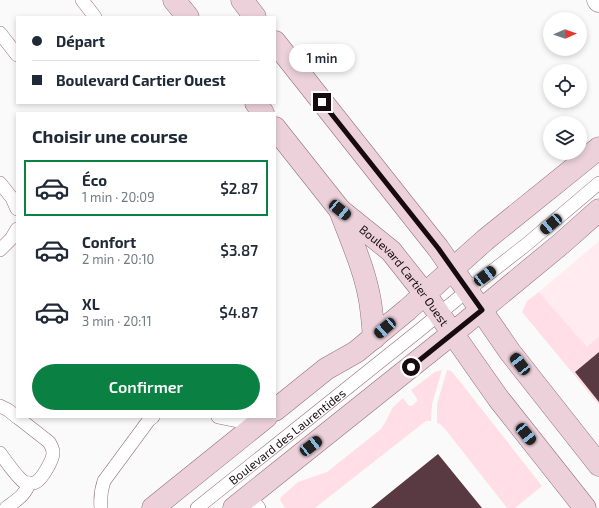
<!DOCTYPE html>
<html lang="fr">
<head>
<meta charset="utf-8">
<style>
  body { margin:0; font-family:"Exo 2",sans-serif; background:#f2f2f3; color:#1f2937; height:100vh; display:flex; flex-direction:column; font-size:15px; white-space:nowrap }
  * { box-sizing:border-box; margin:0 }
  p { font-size:13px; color:#747a83 }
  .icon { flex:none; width:22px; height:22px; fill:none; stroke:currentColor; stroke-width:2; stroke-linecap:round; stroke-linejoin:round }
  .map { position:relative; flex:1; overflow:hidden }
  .drawer { position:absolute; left:16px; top:112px; width:260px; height:306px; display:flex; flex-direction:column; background:#fff; border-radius:0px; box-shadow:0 2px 6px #0003 }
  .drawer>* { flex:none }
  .top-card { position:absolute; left:16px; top:16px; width:260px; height:88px; border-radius:0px; box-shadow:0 2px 6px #0003; display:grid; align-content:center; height:88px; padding:0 16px; background:#fff }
  .needle { width:26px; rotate:88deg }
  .controls { position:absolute; left:543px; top:12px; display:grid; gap:8px }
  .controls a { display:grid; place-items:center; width:44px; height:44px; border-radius:50%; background:#fff; box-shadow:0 2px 6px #0003; font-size:20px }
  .end { position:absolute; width:18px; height:18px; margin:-9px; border:5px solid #170b0f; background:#fff; box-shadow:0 0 0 2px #fff }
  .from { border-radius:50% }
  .bubble { position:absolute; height:28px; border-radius:14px; background:#fff; box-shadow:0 2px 6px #0003; font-size:13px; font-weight:600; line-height:28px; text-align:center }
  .car { position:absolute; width:12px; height:24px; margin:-12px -6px; border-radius:5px; box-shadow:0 0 3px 1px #0007; background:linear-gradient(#222 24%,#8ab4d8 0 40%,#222 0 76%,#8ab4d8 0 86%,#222 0) }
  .top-card b { display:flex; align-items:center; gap:14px; height:38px; font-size:15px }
  .top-card b+b { border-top:1px solid #e0e1e3 }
  .top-card i { width:10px; height:10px; background:#1f2937 }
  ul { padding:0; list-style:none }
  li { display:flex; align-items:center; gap:12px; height:56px; margin:0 8px 6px; padding:0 8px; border:2px solid transparent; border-radius:0px }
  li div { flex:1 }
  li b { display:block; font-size:15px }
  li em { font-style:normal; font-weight:600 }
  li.on { border-color:#0b8043 }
  li>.icon { width:36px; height:36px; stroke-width:1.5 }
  h2 { padding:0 16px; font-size:18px; line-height:48px }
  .button { display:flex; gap:8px; margin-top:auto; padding:8px 16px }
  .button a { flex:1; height:46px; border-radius:24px; background:#0b8043; color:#fff; font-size:16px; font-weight:600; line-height:46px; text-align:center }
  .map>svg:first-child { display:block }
</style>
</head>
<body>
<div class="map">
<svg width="599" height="508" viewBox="0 0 599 508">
  <rect width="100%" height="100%" fill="#fafafa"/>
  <!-- built -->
  <path fill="#ffebf0" d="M599,241V336L587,347L539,292Z"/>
  <!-- green -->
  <path fill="#ffdee7" d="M539,292L587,347L599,336V405L522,312L527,301Z
    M442,370L432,404L431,421H426L422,424L315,508H285L280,500L281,497L298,482L327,472L381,429L387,419L393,407L403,398L408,405L412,406L417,401V399L411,390L435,372Z
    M447,370L451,371L458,379L542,486L515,508H507L445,429L440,424L437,423V404Z"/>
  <!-- building -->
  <path fill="#593a43" d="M599,352V402L575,372Z
    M438,454L482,508H371Z"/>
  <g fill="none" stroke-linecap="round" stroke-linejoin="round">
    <defs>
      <g id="lane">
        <path d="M82,0L95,17"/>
        <path d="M0,33L17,55"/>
        <path d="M0,183L12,198L17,209"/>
        <path d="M0,250L11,239L17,229"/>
        <path d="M0,406L8,410L17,417"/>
        <path d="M218,417L257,425"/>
        <path d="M0,453C5,460 18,478 24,482C28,483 33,484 36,482C42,479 53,460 53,453C53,449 51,445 49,442L17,417"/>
        <path d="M249,496L259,508"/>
        <path d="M6,508C15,501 26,495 29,483"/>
        <path d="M101,508C100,499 101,490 104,481L149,420L153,417"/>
        <path id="s1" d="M197,508L421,329L468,290L527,244L599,183"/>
      </g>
      <path id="street" d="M598,0L599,1"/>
      <g id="secondary">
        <path d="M174,0L188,17"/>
        <path d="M242,0L255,17"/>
        <path d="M275,42L438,248L510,352L599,465"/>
        <path d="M256,103L263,113"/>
        <path id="s2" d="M275,128L340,210L391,251L425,294L498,398L585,508"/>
        <path d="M340,210C351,240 365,270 370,301C372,313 373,326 374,338"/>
        <path d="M275,410L326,369L356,352L407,310L485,240L599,148"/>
        <path d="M153,508L266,417"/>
        <path d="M234,508L453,333L562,243L599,210"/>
      </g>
    </defs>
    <!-- lane casing -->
    <use href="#lane" stroke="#94707a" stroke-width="14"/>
    <!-- street casing -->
    <use href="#street" stroke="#94707a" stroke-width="23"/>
    <!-- secondary casing -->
    <use href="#secondary" stroke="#94707a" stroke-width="23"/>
    <!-- lane -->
    <use href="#lane" stroke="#fff" stroke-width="13"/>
    <!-- street -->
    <use href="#street" stroke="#fff" stroke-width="22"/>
    <!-- secondary -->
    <use href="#secondary" stroke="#ecd1da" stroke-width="22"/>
  </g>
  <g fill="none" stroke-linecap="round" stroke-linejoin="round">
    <!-- route -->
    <path stroke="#170b0f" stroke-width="5" d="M322,102L438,248L482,310L411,367"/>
  </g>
  <g text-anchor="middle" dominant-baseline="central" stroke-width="4" stroke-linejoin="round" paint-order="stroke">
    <!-- street labels -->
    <g font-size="12" fill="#170b0f" stroke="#fff">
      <text stroke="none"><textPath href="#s2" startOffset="197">Boulevard Cartier Ouest</textPath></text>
      <text stroke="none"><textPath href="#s1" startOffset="115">Boulevard des Laurentides</textPath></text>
    </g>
  </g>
</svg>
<div class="controls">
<a><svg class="needle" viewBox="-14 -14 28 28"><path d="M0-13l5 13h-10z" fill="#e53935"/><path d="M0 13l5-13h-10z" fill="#747a83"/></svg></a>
<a><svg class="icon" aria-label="locate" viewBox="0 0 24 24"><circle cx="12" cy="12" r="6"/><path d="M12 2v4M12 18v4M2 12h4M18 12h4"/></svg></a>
<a><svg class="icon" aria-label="layers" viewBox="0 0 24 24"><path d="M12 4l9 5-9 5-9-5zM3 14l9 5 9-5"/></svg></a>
</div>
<i class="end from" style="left:411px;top:367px"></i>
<i class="end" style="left:322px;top:102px"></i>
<div class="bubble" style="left:289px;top:44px;width:66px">1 min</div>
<i class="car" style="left:340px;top:210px;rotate:129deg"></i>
<i class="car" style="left:551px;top:224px;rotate:230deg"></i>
<i class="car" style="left:485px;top:276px;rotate:53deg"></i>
<i class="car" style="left:385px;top:328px;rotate:229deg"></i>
<i class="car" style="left:520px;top:364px;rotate:322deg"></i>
<i class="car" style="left:526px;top:434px;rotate:141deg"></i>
<i class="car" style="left:311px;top:446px;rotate:52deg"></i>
<div class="top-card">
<b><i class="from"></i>Départ</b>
<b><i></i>Boulevard Cartier Ouest</b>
</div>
<section class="drawer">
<h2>Choisir une course</h2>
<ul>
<li class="on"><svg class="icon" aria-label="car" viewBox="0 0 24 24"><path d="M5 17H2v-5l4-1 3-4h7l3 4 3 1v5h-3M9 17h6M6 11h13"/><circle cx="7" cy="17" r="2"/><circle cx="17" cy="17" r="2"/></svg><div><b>Éco</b><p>1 min · 20:09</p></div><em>$2.87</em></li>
<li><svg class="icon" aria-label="car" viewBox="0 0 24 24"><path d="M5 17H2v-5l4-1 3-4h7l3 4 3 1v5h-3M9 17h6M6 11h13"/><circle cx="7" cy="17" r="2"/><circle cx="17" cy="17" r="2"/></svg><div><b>Confort</b><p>2 min · 20:10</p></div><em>$3.87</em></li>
<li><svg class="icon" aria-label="car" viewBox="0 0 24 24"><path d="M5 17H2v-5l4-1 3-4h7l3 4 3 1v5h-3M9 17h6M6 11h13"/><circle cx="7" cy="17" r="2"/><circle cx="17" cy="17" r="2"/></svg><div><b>XL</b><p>3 min · 20:11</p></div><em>$4.87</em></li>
</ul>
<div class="button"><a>Confirmer</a></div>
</section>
</div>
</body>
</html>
